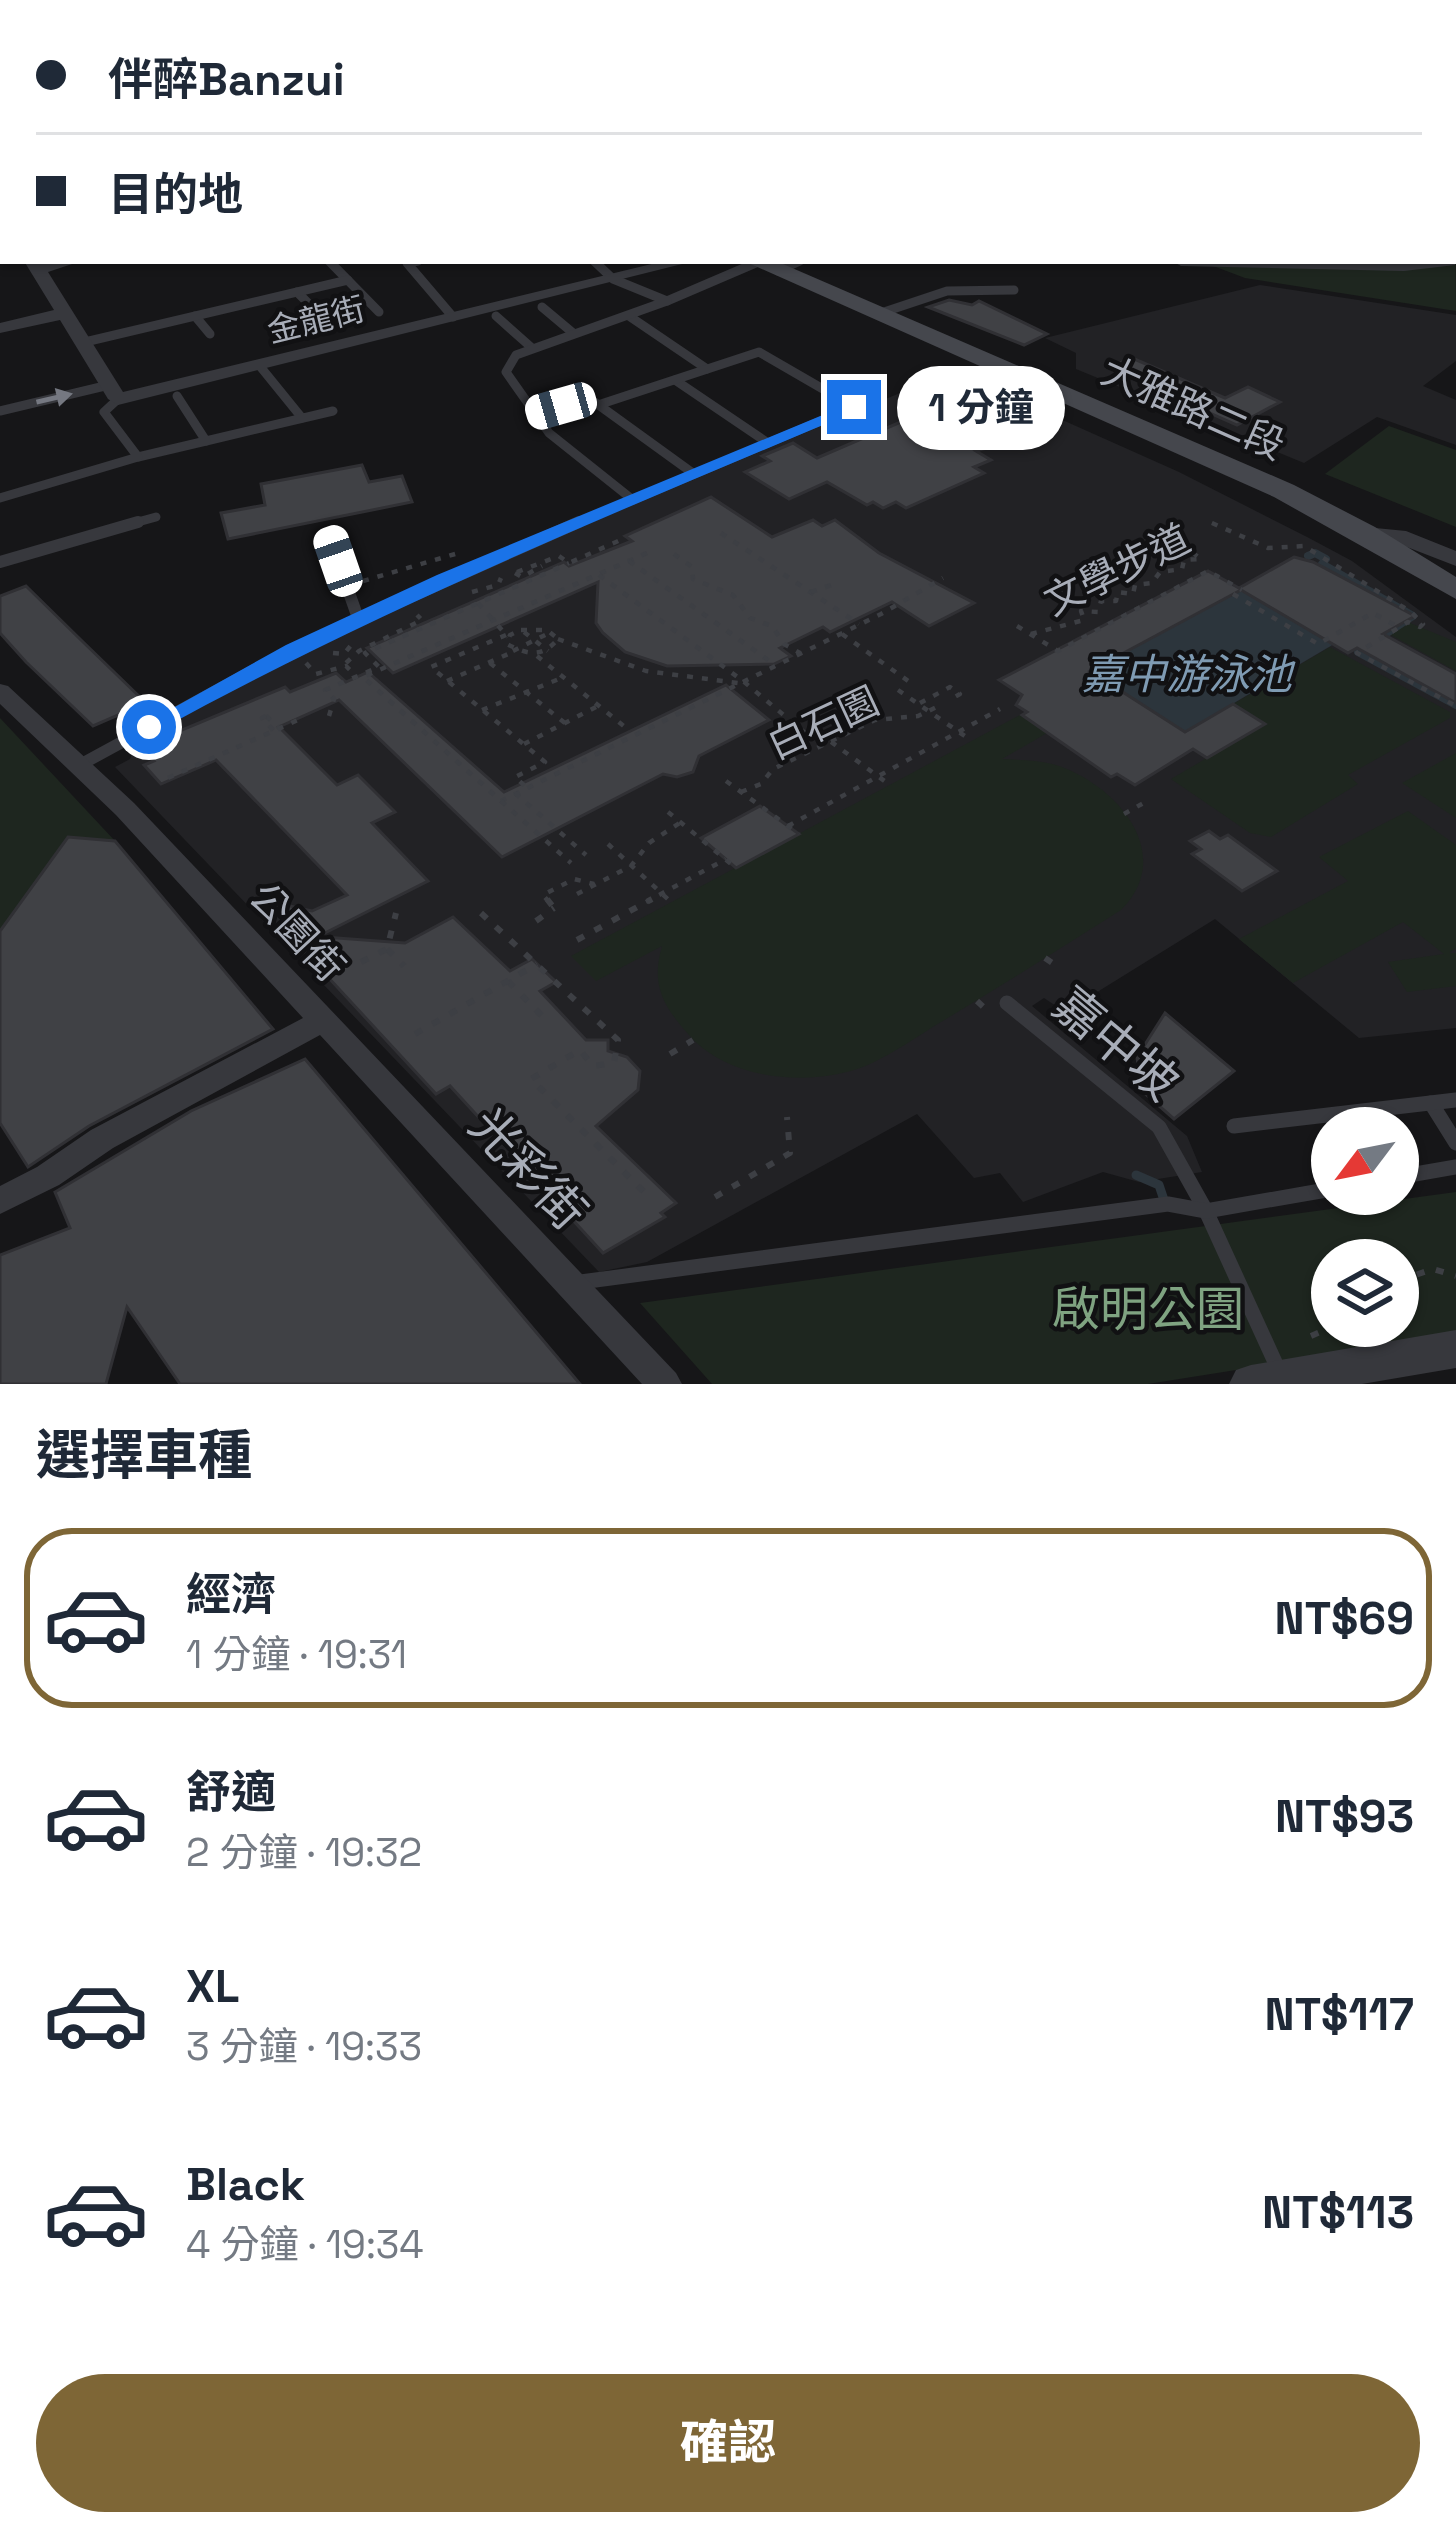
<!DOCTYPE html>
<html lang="zh-TW">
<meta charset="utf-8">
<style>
:root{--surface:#fff;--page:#f2f2f3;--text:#1f2937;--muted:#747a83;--line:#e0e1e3;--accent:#7e6636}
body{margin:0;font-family:"Space Grotesk","Noto Sans TC",sans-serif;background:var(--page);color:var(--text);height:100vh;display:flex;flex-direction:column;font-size:45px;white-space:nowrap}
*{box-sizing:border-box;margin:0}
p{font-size:39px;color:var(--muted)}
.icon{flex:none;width:66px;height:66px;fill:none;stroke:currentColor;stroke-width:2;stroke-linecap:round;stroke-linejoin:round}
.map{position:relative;height:1384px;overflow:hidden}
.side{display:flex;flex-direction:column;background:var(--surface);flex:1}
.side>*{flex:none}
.banner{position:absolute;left:0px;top:0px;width:1458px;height:264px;box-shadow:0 3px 9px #0004;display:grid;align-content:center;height:264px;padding:0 36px;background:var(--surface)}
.needle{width:78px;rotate:238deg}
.buttons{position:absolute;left:1311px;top:1107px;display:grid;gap:24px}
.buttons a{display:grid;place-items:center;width:108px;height:108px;border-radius:50%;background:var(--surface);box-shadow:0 3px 9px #0004;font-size:60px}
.end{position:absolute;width:54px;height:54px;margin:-27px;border:15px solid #1a73e8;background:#fff;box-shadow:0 0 0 6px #fff}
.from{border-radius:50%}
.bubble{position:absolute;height:84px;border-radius:42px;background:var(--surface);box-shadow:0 3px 9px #0004;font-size:39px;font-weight:700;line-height:84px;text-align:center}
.car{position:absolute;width:36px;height:72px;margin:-36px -18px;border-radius:15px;box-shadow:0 0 9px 3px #0007;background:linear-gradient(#fff 24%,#345 0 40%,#fff 0 76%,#345 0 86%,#fff 0)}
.banner b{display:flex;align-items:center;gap:42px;height:114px;font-size:45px}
.banner b+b{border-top:3px solid var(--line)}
.banner i{width:30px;height:30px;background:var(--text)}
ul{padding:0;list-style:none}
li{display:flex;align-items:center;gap:36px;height:180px;margin:0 24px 18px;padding:0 12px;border:6px solid transparent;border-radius:48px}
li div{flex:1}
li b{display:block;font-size:45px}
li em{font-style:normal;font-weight:700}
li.on{border-color:var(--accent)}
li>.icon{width:108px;height:108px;stroke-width:1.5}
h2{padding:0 36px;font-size:54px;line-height:144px}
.button{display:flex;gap:24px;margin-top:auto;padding:24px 36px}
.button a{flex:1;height:138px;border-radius:72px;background:var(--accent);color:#fff;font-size:48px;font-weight:700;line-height:138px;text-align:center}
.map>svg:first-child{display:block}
.built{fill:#222225}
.green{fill:#1e261f;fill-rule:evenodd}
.water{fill:#2c353c}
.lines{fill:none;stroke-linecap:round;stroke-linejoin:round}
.stream-far1{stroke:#2c353c;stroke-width:8}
.stream{stroke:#2c353c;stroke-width:9}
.building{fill:#404145;stroke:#303034;stroke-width:3}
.path-far2{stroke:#3d3f44;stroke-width:3;stroke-dasharray:3 6;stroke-linecap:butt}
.path-far1{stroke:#3d3f44;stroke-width:4.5;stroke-dasharray:6 9;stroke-linecap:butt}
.path{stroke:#3d3f44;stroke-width:6;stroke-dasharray:8 12;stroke-linecap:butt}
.service-far3{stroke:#37383d;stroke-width:8}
.service-far2{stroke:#37383d;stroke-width:9}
.service-far1{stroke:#37383d;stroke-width:12}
.service{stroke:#37383d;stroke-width:15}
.minor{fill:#37383d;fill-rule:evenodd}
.tertiary{fill:#37383d;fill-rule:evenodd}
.secondary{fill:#45474d;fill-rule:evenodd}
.oneway{fill:#757881}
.route{fill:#1a73e8}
.labels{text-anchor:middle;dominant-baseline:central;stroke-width:9;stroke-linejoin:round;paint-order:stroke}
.far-street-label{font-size:33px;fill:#a8adb8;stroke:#111113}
.street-label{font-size:39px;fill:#a8adb8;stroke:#111113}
.water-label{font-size:42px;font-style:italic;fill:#7f9bb3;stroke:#111113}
.near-street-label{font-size:48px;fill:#a8adb8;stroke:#111113}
.near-park-label{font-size:48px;fill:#7fa381;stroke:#111113}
</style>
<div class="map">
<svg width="1456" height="1384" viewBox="0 0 1456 1384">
<rect width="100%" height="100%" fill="#161618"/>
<g class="built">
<polygon points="1260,285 1456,315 1456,361 1423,386 1456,400 1456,445 1377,417 1304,463 1076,369 1076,353 1045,338"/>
<polygon points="995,390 1179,472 1309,538 1352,561 1456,637 1456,1028 1359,1038 1215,919 1065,1012 1044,998 1032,1006 1187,1136 1202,1172 1139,1182 1103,1172 1023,1202 1000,1173 974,1178 917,1114 647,1262 599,1272 115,767 130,759 137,739 296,654 449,582 900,393 923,407 962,393 978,399"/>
</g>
<g class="green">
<polygon points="1455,115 1456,311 1245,278 1200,261 1455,261"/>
<polygon points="1389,426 1456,450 1456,527 1325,474"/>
<polygon points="1408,622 1456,642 1456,671 1389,634"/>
<polygon points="1330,647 1450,712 1450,718 1348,775 1358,784 1271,837 1250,833 1171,779 1265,724 1233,704"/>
<path d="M1020,715L1047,733L1002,759C1021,760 1042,760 1059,766C1119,787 1176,855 1121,910C1061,948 1002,986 941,1022C918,1036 894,1053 870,1064C816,1088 730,1082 689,1035C662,1005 651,984 662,946L596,981L571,956Z"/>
<polygon points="0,718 115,841 68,837 0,931"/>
<polygon points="1456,753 1456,818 1402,783"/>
<polygon points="1408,811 1456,845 1456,948 1449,953 1456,953 1456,986 1407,992 1388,962 1444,954 1403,922 1293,983 1239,939 1348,881 1319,857"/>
<path d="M1456,1192V1335L1148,1384H712L640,1303ZM1332,1260H1398V1326H1332Z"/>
</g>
<polygon class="water" points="1242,590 1334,644 1185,732 1090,671"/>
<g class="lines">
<polyline class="stream-far1" points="1308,556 1315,553 1326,559 1322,564 1413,616 1358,652 1456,705"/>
<polyline class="stream" points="1136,1175 1159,1185 1165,1203"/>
</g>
<g class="building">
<polygon points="949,300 972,305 979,301 1047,334 1024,345 928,307"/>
<polygon points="1132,358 1225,398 1248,387 1280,402 1237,425 1108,368"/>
<polygon points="910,418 919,423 928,420 983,449 976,451 991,460 974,467 984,473 906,508 896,502 883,508 873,502 867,505 827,482 789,499 745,472 770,461 762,456 793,443 817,458"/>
<polygon points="362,465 369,482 402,476 412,502 228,539 221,513 265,505 261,484"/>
<polygon points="711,497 772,537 813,520 822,526 835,520 879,553 974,603 929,626 892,602 830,632 823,627 780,648 791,656 774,664 667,666 625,652 603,633 596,623 598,582 393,673 367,648 564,562 569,566 632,541 625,536"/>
<polygon points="1294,557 1313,562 1415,616 1383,634 1456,674 1456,703 1357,648 1348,653 1241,590 1090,671 1185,732 1233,704 1265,724 1207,758 1193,749 1135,785 1117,774 1111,777 1022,715 1027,712 1016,705 1022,695 999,680 1208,571 1239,588"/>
<polygon points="26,586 81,640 146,703 93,726 26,662 0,633 0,596"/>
<polygon points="368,672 504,792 726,685 769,720 699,756 693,772 677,777 663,774 502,857 339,700 279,727 337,785 358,775 395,812 372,823 428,881 313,939 281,904 312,911 347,895 216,760 161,784 144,765 154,761 141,747 285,687 290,692 336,673 346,682"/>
<polygon points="760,806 799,834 736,868 701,838"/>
<polygon points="1209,831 1220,839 1228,835 1277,871 1242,891 1192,854 1201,849 1190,841"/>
<polygon points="68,837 115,841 273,1029 89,1126 28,1167 0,1123 0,931"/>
<polygon points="453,917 510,971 532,959 556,982 540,991 586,1040 608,1040 608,1051 627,1057 640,1071 638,1090 596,1126 676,1203 661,1213 665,1217 603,1253 450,1086 436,1094 302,949 324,937 405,943"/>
<polygon points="1165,1013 1234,1071 1174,1119 1141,1090 1137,1057"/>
<polygon points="305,1059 580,1384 180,1384 127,1307 106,1384 0,1384 0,1255 70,1228 55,1192 191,1111"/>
</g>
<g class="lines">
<polyline class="path-far2" points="1212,523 1217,525"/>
<g class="path-far1">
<polyline points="1212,523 1268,548 1304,546 1411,612 1423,624 1420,627 1408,622 1357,653 1456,706"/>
<polyline points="721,533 859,624"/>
<polyline points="647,553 363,677 501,801 881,614 943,578"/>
<polyline points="674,554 692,567 693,579 733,595 750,618 772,626 784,644 800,653"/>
<polyline points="629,561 775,665"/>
<polyline points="517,572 559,556 569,563 625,538"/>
<polyline points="515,573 522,577 542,566"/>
<polyline points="599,575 743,681 810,737"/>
<polyline points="363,581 462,552"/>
<polyline points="472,592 498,585 501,578"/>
<polyline points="811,592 831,585"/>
<polyline points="1233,594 1318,644 1373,613 1400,628"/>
<polyline points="478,603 508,637"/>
<polyline points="1017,626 1058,651 1208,571 1242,590"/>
<path d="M521,630H547L558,639C542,658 528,655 507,644L510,635Z"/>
<polyline points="524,632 548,651"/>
<polyline points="842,634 911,683"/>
<polyline points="1031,634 1084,620 1081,611 1098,612 1101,601 1116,601 1118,592 1133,594 1135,585 1152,583 1160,572 1182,569 1184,560 1201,559 1178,542"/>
<polyline points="506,635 431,667 545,762 515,777 525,786"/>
<polyline points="558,639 646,671 738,683"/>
<polyline points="513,651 551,632"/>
<polyline points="333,653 344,654 352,644"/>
<polyline points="537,656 630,731"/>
<polyline points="306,663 316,674 346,666 356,676"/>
<polyline points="346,663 359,651 422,620 417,615"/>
<polyline points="490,663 566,724"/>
<polyline points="447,681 515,651"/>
<polyline points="898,690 972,741"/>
<polyline points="920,703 950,687 960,694 953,698"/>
<polyline points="482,710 564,677"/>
<polyline points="266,716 287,735"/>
<polyline points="266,716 262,718 274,731"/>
<polyline points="329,716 334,699 325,690 379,667 365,653 569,563"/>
<polyline points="819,733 890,785"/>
<polyline points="524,744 596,707"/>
<polyline points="168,778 298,720"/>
<polyline points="726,781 799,834"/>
<polyline points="741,792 761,784 773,769 875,720 918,716 941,705"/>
<polyline points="515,793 586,855"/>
<polyline points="501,801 571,863"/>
<polyline points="668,812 736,868"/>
<polyline points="1124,814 1147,801"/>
<polyline points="788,826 1000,709"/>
<polyline points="608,844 671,902"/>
<polyline points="577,894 631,866 649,843 681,822"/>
<polyline points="549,902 543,895 574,879 594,884"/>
<polyline points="646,902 726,859"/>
</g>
<g class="path">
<polyline points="547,899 554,908 560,904"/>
<polyline points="481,913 618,1040 614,1063 593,1066 580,1050 531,1079 651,1199"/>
<polyline points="536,921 554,908"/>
<polyline points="577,940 652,899"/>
<polyline points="387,949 404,966"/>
<polyline points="1045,958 1060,968"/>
<polyline points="361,962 387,949 396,913"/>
<polyline points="508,981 542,1016"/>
<polyline points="977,1001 990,1013"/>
<polyline points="415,1034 537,964"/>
<polyline points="670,1054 693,1040"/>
<polyline points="715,1197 790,1153 787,1117"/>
<polyline points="1398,1281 1433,1269 1456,1276"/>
<polyline points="1311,1336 1325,1330 1332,1315"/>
</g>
<g class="service-far3">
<polyline points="476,0 489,3"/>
<polyline points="1136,0 1141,3"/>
<polyline points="1214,3 1222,0"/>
</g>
<g class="service-far2">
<polyline points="329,261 379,312"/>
<polyline points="418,261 407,263 453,317"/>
<polyline points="778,271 800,261"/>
<polyline points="297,292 314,309"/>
<polyline points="667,301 758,262"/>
<polyline points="542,307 573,333"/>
<polyline points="878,314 947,291 1014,290"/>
<polyline points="195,316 210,334"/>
<polyline points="496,316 532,348"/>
<polyline points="629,316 707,369"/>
<polyline points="85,342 348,280"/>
<polyline points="259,365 302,418"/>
<polyline points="675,380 768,443"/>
<polyline points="598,405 759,352 854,407"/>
<polyline points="0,411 109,385"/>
<polyline points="533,414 589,398 694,474"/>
<polyline points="206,441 333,411"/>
<polyline points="138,457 206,441 177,396"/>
<polyline points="0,498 138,457 104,412 118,399"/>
<polyline points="633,500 854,407"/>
<polyline points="127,525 156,517"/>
<polyline points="572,525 633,500 549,433 506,372 516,355 667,301 613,279 594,261"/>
</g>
<g class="service-far1">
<polyline points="329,536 358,618"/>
<polyline points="0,562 138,522"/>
<polyline points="78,766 293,649 579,522"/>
</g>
<g class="service">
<polyline points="1007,1003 1159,1127 1206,1211 1280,1373"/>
<polyline points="1431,1103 1456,1143"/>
<polyline points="1234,1126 1456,1100"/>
<polyline points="1398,1177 1456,1167"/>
<polyline points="573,1283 1168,1204 1206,1211 1332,1189"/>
</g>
<g class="minor">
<polygon points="572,0 584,0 586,3 572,3"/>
<polygon points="1456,41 1456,51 1455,51 1455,41"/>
<rect x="1455" y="74" width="1" height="12"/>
<polygon points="0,200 3,201 3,217 0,216"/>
<polygon points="1455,257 1455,265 1404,271 1181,266 1172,261 1455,261"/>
<polygon points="24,261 81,261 48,272 123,392 664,261 694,261 118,405 108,399 60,320 0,333 0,323 54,310"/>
<polygon points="1365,527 1406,531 1456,551 1456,566 1394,542 1357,538 1354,533"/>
<polygon points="0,684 8,686 134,803 676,1373 682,1384 642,1384 320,1035 113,1148 59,1185 0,1214 0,1186 37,1167 91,1130 303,1018 116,815 0,704"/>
</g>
<polygon class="tertiary" points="1456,1330 1456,1368 1362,1384 1229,1384 1236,1370 1251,1365"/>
<g class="secondary">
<polygon points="231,0 249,0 251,3 233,3"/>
<polygon points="744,261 776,261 1294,485 1375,527 1456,577 1456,599 1274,497"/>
</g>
</g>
<defs><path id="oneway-solid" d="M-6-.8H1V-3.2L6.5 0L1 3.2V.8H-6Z" transform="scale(3)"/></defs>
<use class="oneway" href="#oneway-solid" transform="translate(54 398) rotate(-13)"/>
<path class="route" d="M854,402L862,407L859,410C621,510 383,607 156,732L139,727L286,645L437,575Z"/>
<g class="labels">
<g class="far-street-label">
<text transform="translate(316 320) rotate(-14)">金龍街</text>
</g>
<g class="street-label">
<text transform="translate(1193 408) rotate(24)">大雅路二段</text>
<text transform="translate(1117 570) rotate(-26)">文學步道</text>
<text transform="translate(823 723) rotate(-25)">白石園</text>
<text transform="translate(297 932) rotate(47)">公園街</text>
</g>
<g class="water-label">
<text x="1187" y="674">嘉中游泳池</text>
</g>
<g class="near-street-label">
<text transform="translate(1116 1044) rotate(40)">嘉中坡</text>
<text transform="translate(528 1169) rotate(47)">光彩街</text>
</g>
<g class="near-park-label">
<text x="1148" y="1309">啟明公園</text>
</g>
</g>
</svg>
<div class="buttons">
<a><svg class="needle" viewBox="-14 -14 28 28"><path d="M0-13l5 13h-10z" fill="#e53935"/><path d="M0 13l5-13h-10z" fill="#747a83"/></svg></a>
<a><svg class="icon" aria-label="layers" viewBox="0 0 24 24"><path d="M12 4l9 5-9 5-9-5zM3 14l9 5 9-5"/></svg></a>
</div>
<i class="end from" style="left:149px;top:727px"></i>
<i class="end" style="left:854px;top:407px"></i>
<div class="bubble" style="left:897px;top:366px;width:168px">1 分鐘</div>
<i class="car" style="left:561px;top:406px;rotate:254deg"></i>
<i class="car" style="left:338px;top:561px;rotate:341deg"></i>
<div class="banner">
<b><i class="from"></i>伴醉Banzui</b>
<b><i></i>目的地</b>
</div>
</div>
<section class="side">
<h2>選擇車種</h2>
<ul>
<li class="on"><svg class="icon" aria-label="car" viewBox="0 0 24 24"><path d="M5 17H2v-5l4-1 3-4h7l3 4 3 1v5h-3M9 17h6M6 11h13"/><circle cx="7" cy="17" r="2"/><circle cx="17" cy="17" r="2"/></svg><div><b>經濟</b><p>1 分鐘 · 19:31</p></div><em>NT$69</em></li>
<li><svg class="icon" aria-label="car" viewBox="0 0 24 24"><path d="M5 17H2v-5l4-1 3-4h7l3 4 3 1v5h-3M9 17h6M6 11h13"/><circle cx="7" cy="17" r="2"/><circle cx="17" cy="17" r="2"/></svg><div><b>舒適</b><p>2 分鐘 · 19:32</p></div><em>NT$93</em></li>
<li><svg class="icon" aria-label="car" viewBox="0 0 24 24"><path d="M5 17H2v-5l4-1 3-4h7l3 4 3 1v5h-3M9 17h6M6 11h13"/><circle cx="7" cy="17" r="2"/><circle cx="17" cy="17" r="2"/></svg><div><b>XL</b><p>3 分鐘 · 19:33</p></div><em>NT$117</em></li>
<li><svg class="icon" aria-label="car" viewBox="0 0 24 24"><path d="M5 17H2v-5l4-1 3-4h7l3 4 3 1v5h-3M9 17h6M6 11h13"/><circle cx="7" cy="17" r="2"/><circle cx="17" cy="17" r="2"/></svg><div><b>Black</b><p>4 分鐘 · 19:34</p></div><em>NT$113</em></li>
</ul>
<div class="button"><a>確認</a></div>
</section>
